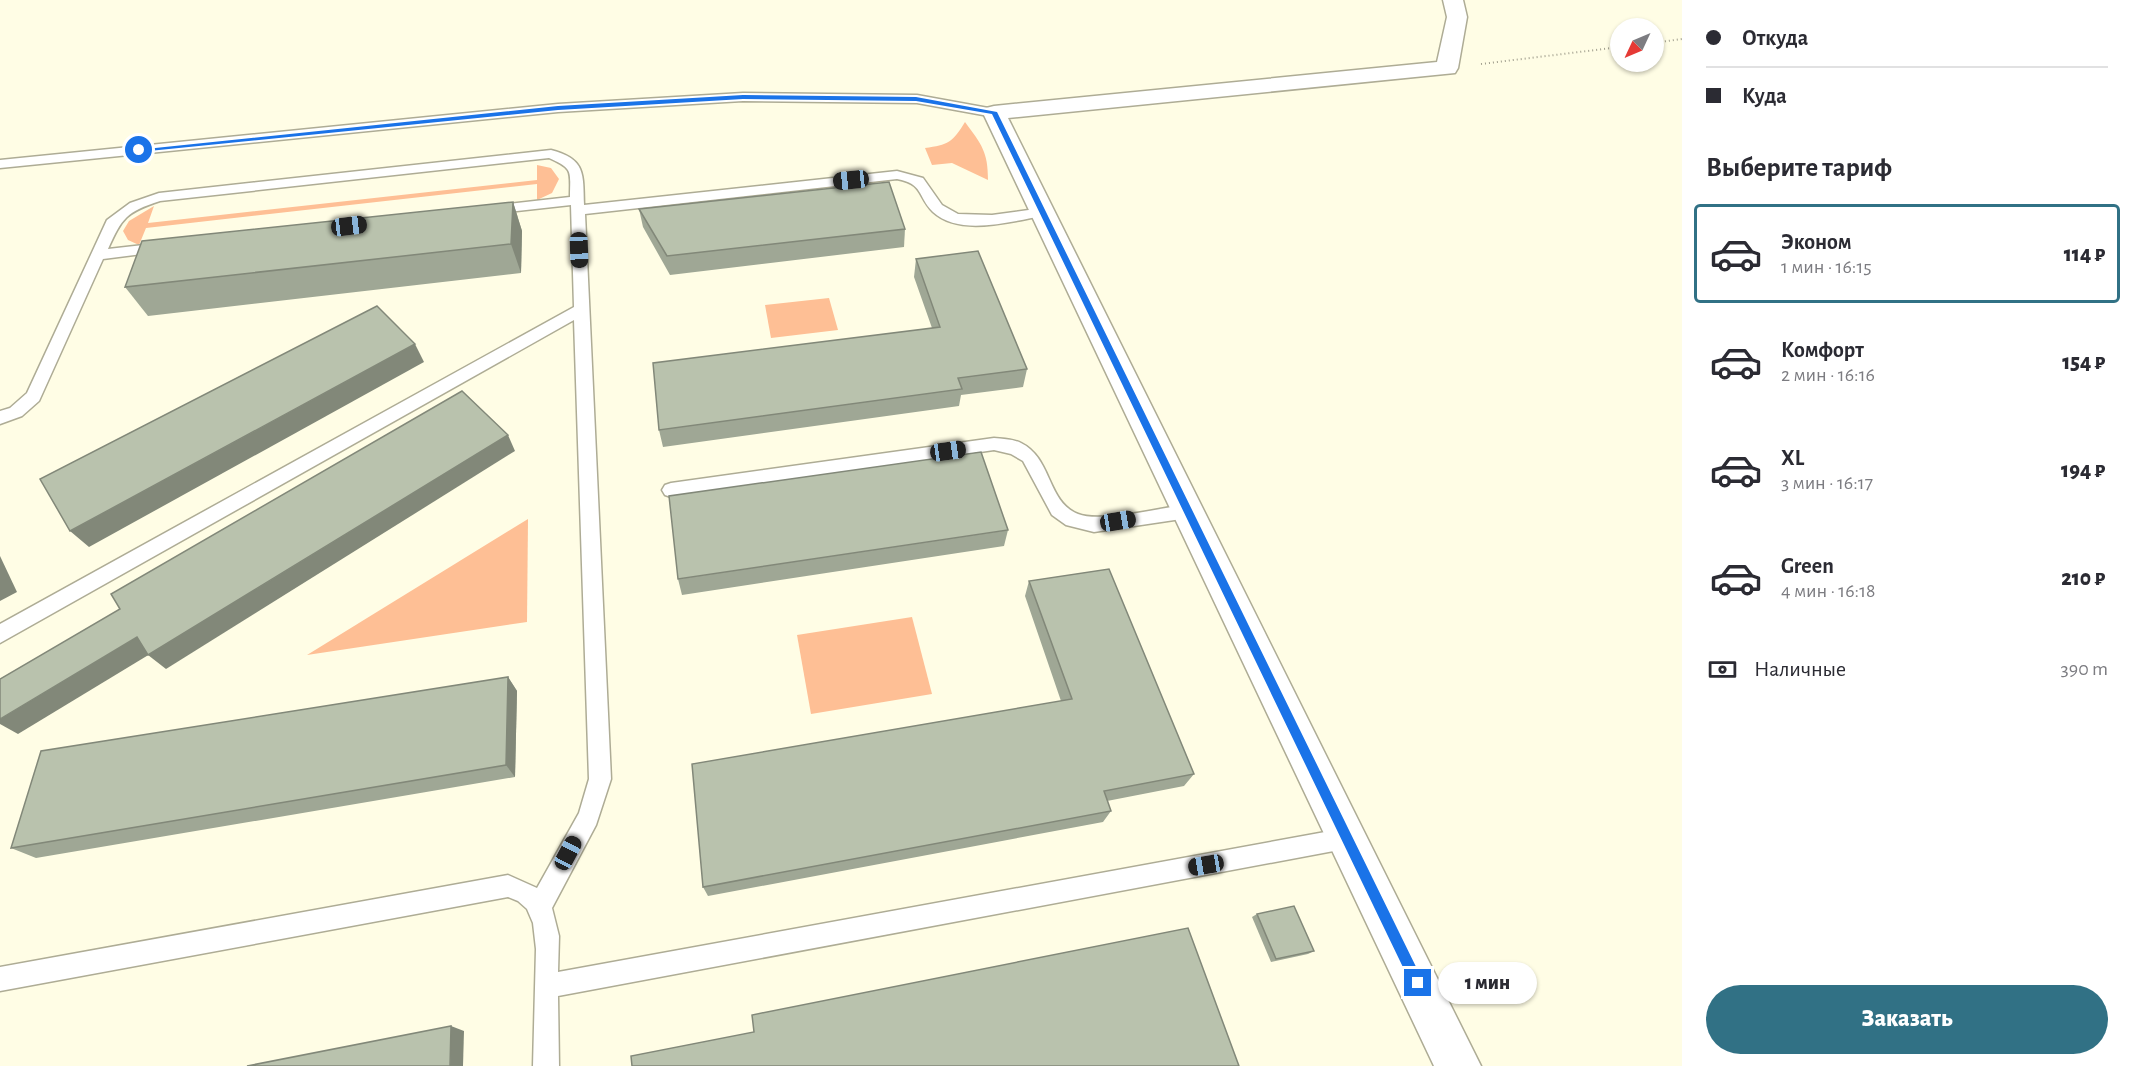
<!DOCTYPE html>
<html lang="ru">
<meta charset="utf-8">
<style>
:root{--surface:#fff;--page:#f7f7f7;--text:#2b2b33;--muted:#7c7c81;--line:#e1e1e2;--accent:#317185}
body{margin:0;font-family:"Alegreya Sans",sans-serif;background:var(--page);color:var(--text);height:100vh;display:flex;flex-direction:column;font-size:22px;white-space:nowrap}
*{box-sizing:border-box;margin:0}
p{font-size:20px;color:var(--muted)}
.icon{flex:none;width:33px;height:33px;fill:none;stroke:currentColor;stroke-width:2;stroke-linecap:round;stroke-linejoin:round}
.map{position:relative;flex:1;overflow:hidden}
.panel{display:flex;flex-direction:column;background:var(--surface);width:450px}
.panel>*{flex:none}
.hud{display:grid;align-content:center;height:132px;padding:0 24px;background:var(--surface)}
.needle{width:39px;rotate:226deg}
.tools{position:absolute;left:1610px;top:18px;display:grid;gap:12px}
.tools a{display:grid;place-items:center;width:54px;height:54px;border-radius:50%;background:var(--surface);box-shadow:0 2px 4px #0004;font-size:30px}
.end{position:absolute;width:27px;height:27px;margin:-14px;border:8px solid #1a73e8;background:#fff;box-shadow:0 0 0 3px #fff}
.from{border-radius:50%}
.bubble{position:absolute;height:42px;border-radius:21px;background:var(--surface);box-shadow:0 2px 4px #0004;font-size:20px;font-weight:800;line-height:42px;text-align:center}
.car{position:absolute;width:18px;height:36px;margin:-18px -9px;border-radius:8px;box-shadow:0 0 4px 2px #0007;background:linear-gradient(#222 24%,#8ab4d8 0 40%,#222 0 76%,#8ab4d8 0 86%,#222 0)}
.hud b{display:flex;align-items:center;gap:21px;height:57px;font-size:22px}
.hud b+b{border-top:2px solid var(--line)}
.hud i{width:15px;height:15px;background:var(--text)}
ul{padding:0;list-style:none}
li{display:flex;align-items:center;gap:18px;height:99px;margin:0 12px 9px;padding:0 12px;border:3px solid transparent;border-radius:6px}
li div{flex:1}
li b{display:block;font-size:22px}
li em{font-style:normal;font-weight:800}
li.current{border-color:var(--accent)}
li>.icon{width:54px;height:54px;stroke-width:1.5}
h2{padding:0 24px;font-size:27px;line-height:72px}
.pay{display:flex;align-items:center;gap:15px;height:66px;padding:0 24px;font-size:22px}
.pay p{margin-inline-start:auto}
.cta{display:flex;gap:12px;margin-top:auto;padding:12px 24px}
.cta a{flex:1;height:69px;border-radius:36px;background:var(--accent);color:#fff;font-size:24px;font-weight:800;line-height:69px;text-align:center}
main{display:flex;flex:1;min-height:0}
.map>svg:first-child{display:block}
.green{fill:#febf95}
.lines{fill:none;stroke-linecap:round;stroke-linejoin:round}
.lane-casing{stroke:#aeac95;stroke-width:3}
.street-casing{stroke:#aeac95;stroke-width:3}
.path{stroke:#a19f8e;stroke-width:2;stroke-dasharray:1 3;stroke-linecap:butt}
.lane{fill:#fff;fill-rule:evenodd}
.street{fill:#fff;fill-rule:evenodd}
.wall{fill:#9fa795}
.shaded-wall{fill:#828879}
.building{fill:#b9c2ad;stroke:#828879;stroke-width:1.5}
.route{fill:#1a73e8}
</style>
<main>
<div class="map">
<svg width="1682" height="1066" viewBox="0 0 1682 1066">
<rect width="100%" height="100%" fill="#fffde5"/>
<g class="green">
<path d="M965,122C982,145 988,152 988,180L952,163L932,165L925,148C948,145 953,142 965,122Z"/>
<polygon points="537,165 551,168 559,179 552,193 537,200 537,184 146,228 139,245 128,240 123,231 129,221 154,206 148,223 537,180"/>
<polygon points="829,298 838,330 771,338 765,305"/>
<polygon points="528,519 527,622 307,655"/>
<polygon points="912,617 932,694 811,714 797,635"/>
</g>
<g class="lines">
<defs>
<g id="lane">
<polygon points="743,93 917,95 994,109 1000,113 994,117 917,103 743,101 558,112 0,168 0,160 558,104"/>
<path d="M551,150C586,159 583,174 584,205L897,171L923,178L942,205L958,214L992,215L1043,208L1050,212L1043,216C1011,221 960,237 933,212C917,196 924,184 897,179L585,214L611,779L596,825L552,908L559,936L558,972L1347,828L1355,831L1358,839L1355,847L558,996L559,1066H533L536,949L533,923L527,909L518,901L508,897L0,991V967L508,875L537,888L579,813L589,779L574,320L0,643V624L574,307L571,205L490,214L483,210L490,206L570,197C570,171 574,169 549,158L160,201C126,212 122,218 108,249L161,243L166,245L168,248L166,251L103,259L39,401L22,416L0,424V411L10,408L27,393L107,220L130,203L159,193Z"/>
<path d="M994,438C1003,439 1013,439 1021,443C1052,458 1047,502 1078,514C1100,523 1162,508 1188,504L1194,506L1197,511L1194,516L1188,518L1094,532L1066,525L1052,515L1023,461L1011,454L994,450L671,497L665,495L662,490L665,485L671,483Z"/>
</g>
<polygon id="street" points="1443,0 1463,0 1467,17 1458,68 1455,73 1008,118 1481,1066 1434,1066 983,113 986,108 994,106 1437,62 1447,17"/>
</defs>
<use href="#lane" class="lane-casing"/>
<use href="#street" class="street-casing"/>
<g class="path">
<polyline points="1653,43 1682,39"/>
<polyline points="1481,64 1620,47"/>
</g>
<use href="#lane" class="lane"/>
<use href="#street" class="street"/>
</g>
<g class="wall">
<polygon points="513,202 522,231 521,273 148,316 125,287"/>
<polygon points="639,209 905,229 904,247 670,275 643,227"/>
<polygon points="916,259 1027,369 1023,387 961,395 959,406 663,447 659,430 932,328 914,277"/>
<polygon points="1008,530 1004,546 682,595 678,579"/>
<polygon points="1029,581 1194,774 1184,786 1107,801 1111,811 1103,822 708,896 703,887 1061,701 1025,596"/>
<polygon points="508,677 517,691 515,777 36,858 11,848"/>
<polygon points="1257,914 1314,951 1308,954 1271,962 1252,917"/>
</g>
<g class="shaded-wall">
<polygon points="513,202 522,231 521,273 511,244"/>
<polygon points="415,344 424,362 89,547 70,531"/>
<polygon points="508,435 515,451 166,669 148,655"/>
<polygon points="0,556 17,592 0,601"/>
<polygon points="137,637 155,651 18,734 0,724 0,719"/>
<polygon points="508,677 517,691 515,777 506,765"/>
<polygon points="451,1026 464,1031 463,1066 450,1066"/>
</g>
<g class="building">
<polygon points="889,182 905,229 667,256 639,209"/>
<polygon points="513,202 511,244 125,287 142,241"/>
<polygon points="978,251 1027,369 958,378 962,389 659,430 653,363 940,327 916,259"/>
<polygon points="377,306 415,344 70,531 40,479"/>
<polygon points="462,391 508,435 148,655 137,637 0,719 0,679 120,609 111,594"/>
<polygon points="981,452 1008,530 678,579 669,496"/>
<polygon points="1109,569 1194,774 1104,791 1111,811 703,887 692,764 1072,699 1029,581"/>
<polygon points="508,677 506,765 11,848 41,751"/>
<polygon points="1294,906 1314,951 1276,959 1257,914"/>
<polygon points="1188,928 1239,1066 632,1066 631,1056 754,1032 752,1015"/>
<polygon points="451,1026 450,1066 247,1066"/>
</g>
<polygon class="route" points="743,95 916,97 997,112 1422,979 1424,983 1422,988 1418,990 1413,988 992,114 916,101 743,99 558,110 139,152 136,150 558,106"/>
</svg>
<div class="tools">
<a><svg class="needle" viewBox="-14 -14 28 28"><path d="M0-13l5 13h-10z" fill="#e53935"/><path d="M0 13l5-13h-10z" fill="#7c7c81"/></svg></a>
</div>
<i class="end from" style="left:139px;top:150px"></i>
<i class="end" style="left:1418px;top:983px"></i>
<div class="bubble" style="left:1438px;top:962px;width:99px">1 мин</div>
<i class="car" style="left:851px;top:180px;rotate:264deg"></i>
<i class="car" style="left:349px;top:226px;rotate:83deg"></i>
<i class="car" style="left:579px;top:250px;rotate:178deg"></i>
<i class="car" style="left:948px;top:451px;rotate:82deg"></i>
<i class="car" style="left:1118px;top:521px;rotate:81deg"></i>
<i class="car" style="left:568px;top:853px;rotate:28deg"></i>
<i class="car" style="left:1206px;top:865px;rotate:260deg"></i>
</div>
<section class="panel">
<div class="hud">
<b><i class="from"></i>Откуда</b>
<b><i></i>Куда</b>
</div>
<h2>Выберите тариф</h2>
<ul>
<li class="current"><svg class="icon" aria-label="car" viewBox="0 0 24 24"><path d="M5 17H2v-5l4-1 3-4h7l3 4 3 1v5h-3M9 17h6M6 11h13"/><circle cx="7" cy="17" r="2"/><circle cx="17" cy="17" r="2"/></svg><div><b>Эконом</b><p>1 мин · 16:15</p></div><em>114 ₽</em></li>
<li><svg class="icon" aria-label="car" viewBox="0 0 24 24"><path d="M5 17H2v-5l4-1 3-4h7l3 4 3 1v5h-3M9 17h6M6 11h13"/><circle cx="7" cy="17" r="2"/><circle cx="17" cy="17" r="2"/></svg><div><b>Комфорт</b><p>2 мин · 16:16</p></div><em>154 ₽</em></li>
<li><svg class="icon" aria-label="car" viewBox="0 0 24 24"><path d="M5 17H2v-5l4-1 3-4h7l3 4 3 1v5h-3M9 17h6M6 11h13"/><circle cx="7" cy="17" r="2"/><circle cx="17" cy="17" r="2"/></svg><div><b>XL</b><p>3 мин · 16:17</p></div><em>194 ₽</em></li>
<li><svg class="icon" aria-label="car" viewBox="0 0 24 24"><path d="M5 17H2v-5l4-1 3-4h7l3 4 3 1v5h-3M9 17h6M6 11h13"/><circle cx="7" cy="17" r="2"/><circle cx="17" cy="17" r="2"/></svg><div><b>Green</b><p>4 мин · 16:18</p></div><em>210 ₽</em></li>
</ul>
<div class="pay"><svg class="icon" aria-label="cash" viewBox="0 0 24 24"><path d="M3 7h18v10H3z"/><circle cx="12" cy="12" r="2"/></svg>Наличные<p>390 m</p></div>
<div class="cta"><a>Заказать</a></div>
</section>
</main>
